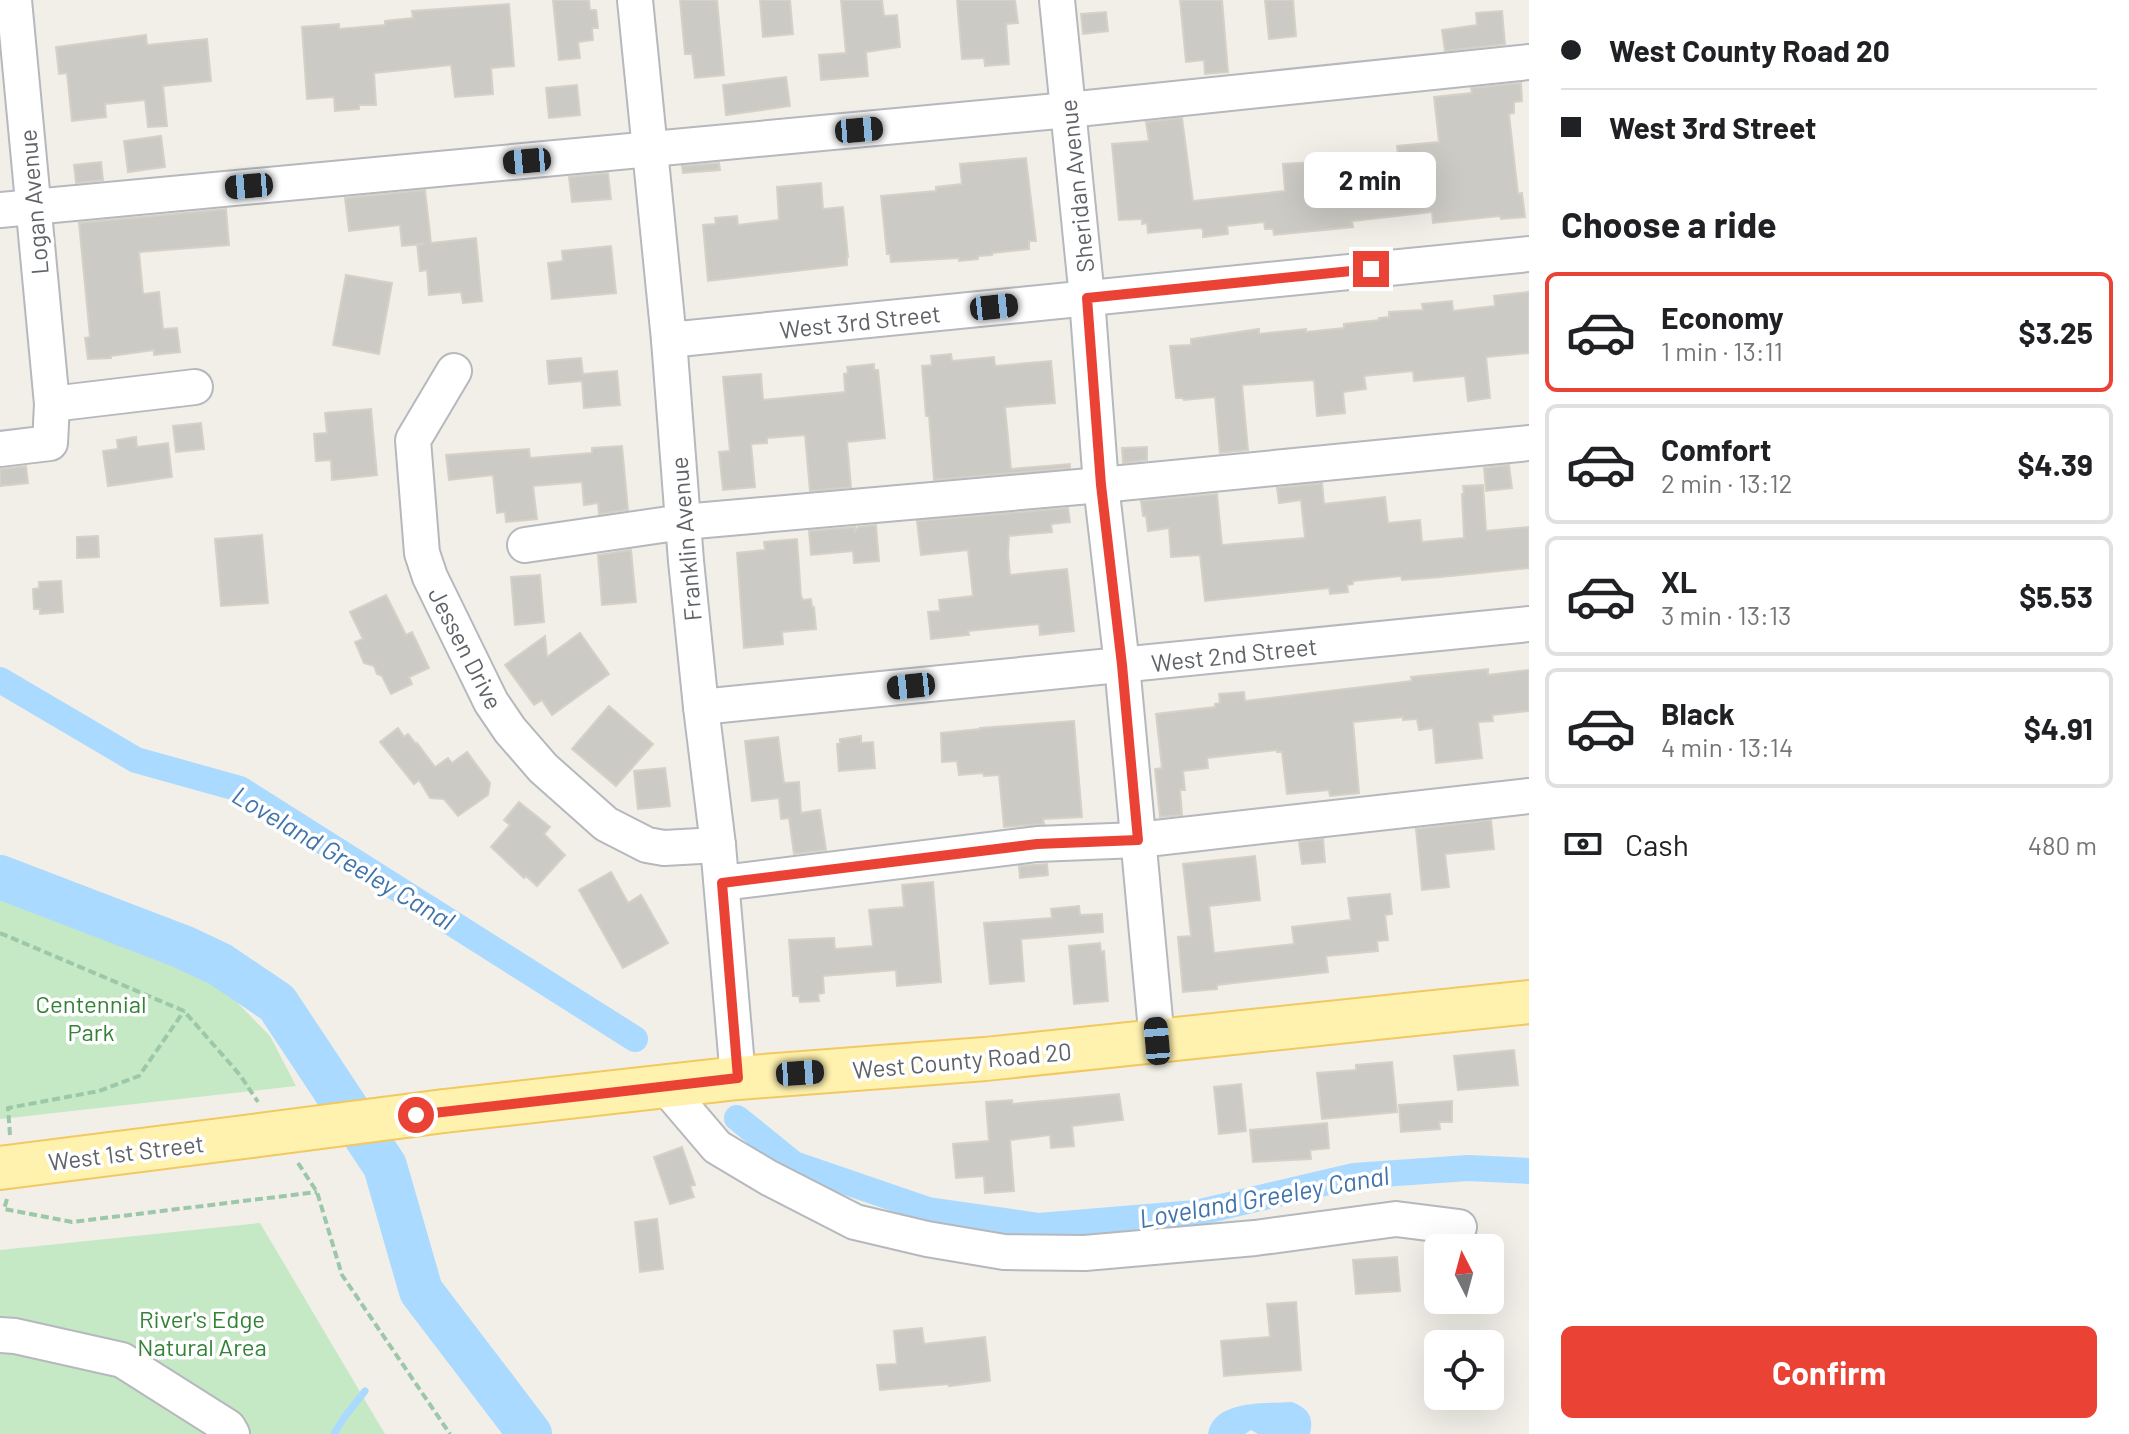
<!DOCTYPE html>
<meta charset="utf-8">
<style>
:root{--surface:#fff;--page:#f2f2f2;--text:#202124;--muted:#757577;--line:#e0e0e0;--accent:#ea4335}
body{margin:0;font-family:Barlow,sans-serif;background:var(--page);color:var(--text);height:100vh;display:flex;flex-direction:column;font-size:30px;white-space:nowrap}
*{box-sizing:border-box;margin:0}
p{font-size:26px;color:var(--muted)}
.icon{flex:none;width:44px;height:44px;fill:none;stroke:currentColor;stroke-width:2;stroke-linecap:round;stroke-linejoin:round}
.map{position:relative;flex:1;overflow:hidden}
.drawer{display:flex;flex-direction:column;background:var(--surface);width:600px}
.drawer>*{flex:none}
.top-card{display:grid;align-content:center;height:176px;padding:0 32px;background:var(--surface)}
.needle{width:52px;rotate:354deg}
.buttons{position:absolute;left:1424px;top:1234px;display:grid;gap:16px}
.buttons a{display:grid;place-items:center;width:80px;height:80px;border-radius:12px;background:var(--surface);box-shadow:0 8px 32px #0002;font-size:40px}
.end{position:absolute;width:36px;height:36px;margin:-18px;border:10px solid #ea4335;background:#fff;box-shadow:0 0 0 4px #fff}
.from{border-radius:50%}
.bubble{position:absolute;height:56px;border-radius:12px;background:var(--surface);box-shadow:0 8px 32px #0002;font-size:26px;font-weight:700;line-height:56px;text-align:center}
.car{position:absolute;width:24px;height:48px;margin:-24px -12px;border-radius:10px;box-shadow:0 0 6px 2px #0007;background:linear-gradient(#222 24%,#8ab4d8 0 40%,#222 0 76%,#8ab4d8 0 86%,#222 0)}
.top-card b{display:flex;align-items:center;gap:28px;height:76px;font-size:30px}
.top-card b+b{border-top:2px solid var(--line)}
.top-card i{width:20px;height:20px;background:var(--text)}
ul{padding:0;list-style:none}
li{display:flex;align-items:center;gap:24px;height:120px;margin:0 16px 12px;padding:0 16px;border:4px solid var(--line);border-radius:12px}
li div{flex:1}
li b{display:block;font-size:30px}
li em{font-style:normal;font-weight:700}
li.current{border-color:var(--accent)}
li>.icon{width:72px;height:72px;stroke-width:1.5}
h2{padding:0 32px;font-size:36px;line-height:96px}
.pay{display:flex;align-items:center;gap:20px;height:88px;padding:0 32px;font-size:30px}
.pay p{margin-inline-start:auto}
.button{display:flex;gap:16px;margin-top:auto;padding:16px 32px}
.button a{flex:1;height:92px;border-radius:12px;background:var(--accent);color:#fff;font-size:32px;font-weight:700;line-height:92px;text-align:center}
main{display:flex;flex:1;min-height:0}
.map>svg:first-child{display:block}
.green{fill:#c5e8c5}
.water{fill:#aadaff}
.lines{fill:none;stroke-linecap:round;stroke-linejoin:round}
.stream{stroke:#aadaff;stroke-width:7}
.canal{stroke:#aadaff;stroke-width:26}
.river{stroke:#aadaff;stroke-width:44}
.building{fill:#cccac5;stroke:#d6d1c6;stroke-width:2}
.minor-casing{stroke:#b5b8bc;stroke-width:38}
.major-casing{stroke:#f2c960;stroke-width:46}
.path{stroke:#9cc7a9;stroke-width:4;stroke-dasharray:8 4;stroke-linecap:butt}
.minor{stroke:#fff;stroke-width:34}
.major{stroke:#fff2af;stroke-width:42}
.major-bridge-casing{stroke:#f2c960;stroke-width:46;stroke-linecap:butt}
.major-bridge{stroke:#fff2af;stroke-width:42}
.route{stroke:#ea4335;stroke-width:10}
.labels{text-anchor:middle;dominant-baseline:central;stroke-width:7;stroke-linejoin:round;paint-order:stroke}
.street-label{font-size:24px;fill:#5f6368;stroke:#fff}
.park-label{font-size:24px;fill:#348238;stroke:#fff}
.water-label{font-size:26px;font-style:italic;fill:#4174aa;stroke:#fff}
</style>
<main>
<div class="map">
<svg width="1529" height="1434" viewBox="0 0 1529 1434">
<rect width="100%" height="100%" fill="#f1efe8"/>
<g class="green">
<polygon points="0,884 135,935 165,951 227,992 270,1036 296,1086 0,1119"/>
<polygon points="260,1223 385,1434 0,1434 0,1250"/>
</g>
<path class="water" d="M1292,1402C1309,1409 1314,1417 1310,1434H1258L1251,1430L1245,1434H1208C1214,1399 1265,1404 1292,1402Z"/>
<g class="lines">
<polyline class="stream" points="334,1434 343,1419 365,1391"/>
<g class="canal">
<polyline points="0,680 136,760 240,789 635,1039"/>
<polyline points="737,1118 794,1164 928,1210 1039,1226 1196,1213 1354,1176 1468,1168 1529,1171"/>
</g>
<polyline class="river" points="0,877 183,947 221,965 277,1003 385,1166 421,1291 530,1434"/>
</g>
<g class="building">
<polygon points="553,0 589,0 590,10 596,10 598,28 592,28 593,40 578,42 580,58 559,60"/>
<polygon points="680,0 717,0 724,75 695,78 692,54 685,54"/>
<polygon points="760,0 790,0 793,34 763,37"/>
<polygon points="841,0 882,0 884,16 897,15 900,47 866,52 868,76 821,80 819,55 846,53"/>
<polygon points="957,0 1015,0 1018,23 1006,24 1009,64 985,66 984,58 962,59"/>
<polygon points="1180,0 1222,0 1228,72 1205,74 1204,60 1186,62"/>
<polygon points="1265,0 1293,0 1296,36 1269,39"/>
<polygon points="509,4 514,66 491,68 493,94 455,97 451,65 374,73 376,105 359,105 359,109 335,111 334,97 307,99 302,27 339,24 339,29 385,25 385,21 413,18 412,11"/>
<polygon points="1502,11 1505,44 1445,51 1442,30 1477,25 1476,13"/>
<polygon points="1106,12 1108,31 1083,34 1081,14"/>
<polygon points="146,35 147,45 207,39 211,81 163,86 167,126 148,127 145,100 105,104 106,117 72,121 67,73 59,74 56,47"/>
<polygon points="786,77 790,106 726,115 723,85"/>
<polygon points="1521,83 1522,101 1514,102 1514,113 1509,114 1518,194 1522,193 1525,217 1501,219 1500,216 1433,223 1432,212 1352,221 1353,227 1274,235 1273,229 1265,229 1264,222 1227,226 1228,234 1203,237 1203,229 1199,228 1148,233 1147,223 1142,224 1142,219 1119,220 1112,144 1149,141 1146,122 1182,118 1193,201 1285,191 1283,164 1361,159 1362,169 1399,165 1397,146 1439,142 1434,97 1472,93 1471,88"/>
<polygon points="577,85 580,115 549,118 546,88"/>
<polygon points="161,136 165,167 128,172 124,141"/>
<polygon points="1026,158 1036,241 1029,241 1029,249 992,253 992,255 978,256 978,259 959,261 959,258 891,262 890,254 887,254 881,196 936,191 936,187 962,184 960,164"/>
<polygon points="101,162 103,180 76,183 74,165"/>
<polygon points="719,163 720,170 683,173 682,166"/>
<polygon points="608,173 611,199 572,202 569,177"/>
<polygon points="821,183 823,209 843,207 848,257 847,257 847,265 708,281 703,225 716,224 715,218 737,216 738,225 779,220 777,187"/>
<polygon points="425,190 431,243 476,238 482,301 463,303 461,292 429,295 427,270 420,271 417,244 424,244 402,246 400,225 349,231 345,198"/>
<polygon points="226,209 229,245 139,252 143,294 159,292 163,329 177,328 180,352 154,355 154,350 111,356 111,358 88,359 85,338 90,337 79,223"/>
<polygon points="611,246 616,293 552,299 548,263 563,261 562,251"/>
<polygon points="346,275 392,283 379,354 333,345"/>
<polygon points="1529,292 1529,353 1486,357 1490,398 1468,401 1465,376 1414,381 1413,371 1364,376 1366,389 1343,392 1345,413 1317,416 1314,380 1242,385 1248,450 1220,453 1215,397 1184,400 1183,398 1176,398 1170,346 1191,345 1191,339 1259,329 1259,334 1306,329 1306,332 1344,328 1344,324 1380,320 1379,318 1389,317 1389,312 1423,310 1422,304 1452,301 1453,311 1495,306 1494,296"/>
<polygon points="951,354 952,361 994,357 995,366 1051,361 1055,403 1005,407 1011,469 1070,464 1070,468 934,480 929,416 926,416 922,366 932,365 931,356"/>
<polygon points="581,358 583,374 617,371 620,405 584,408 582,381 549,384 547,361"/>
<polygon points="874,364 874,370 878,370 885,438 847,442 851,487 810,491 805,435 767,438 767,443 751,444 755,487 723,490 719,452 730,451 723,377 761,374 763,400 845,392 844,374 848,373 847,367"/>
<polygon points="371,409 377,475 332,480 331,460 316,461 314,434 327,433 325,413"/>
<polygon points="201,423 204,449 176,452 173,426"/>
<polygon points="136,437 137,447 168,443 172,477 108,486 103,451 118,449 117,440"/>
<polygon points="622,446 628,510 599,514 598,503 584,505 582,482 533,486 537,519 506,522 505,512 497,513 493,475 449,480 446,455 529,449 530,458 592,453 592,448"/>
<polygon points="1147,447 1147,460 1123,463 1122,448"/>
<polygon points="1509,465 1512,488 1486,491 1484,468"/>
<polygon points="26,466 28,483 0,486 0,469"/>
<polygon points="1322,483 1324,504 1385,497 1388,523 1420,520 1422,542 1464,538 1462,494 1464,494 1463,486 1483,485 1486,531 1529,527 1529,568 1441,577 1402,580 1401,576 1353,581 1353,584 1347,585 1348,592 1330,594 1329,588 1205,601 1200,555 1171,557 1169,528 1148,531 1146,516 1143,516 1141,501 1217,494 1222,545 1305,538 1301,500 1279,503 1277,488"/>
<polygon points="1068,508 1070,522 1051,524 1052,532 1009,536 1008,554 1010,575 1067,569 1074,631 1040,635 1039,624 968,631 969,635 931,639 928,612 940,611 939,600 973,596 968,550 921,555 917,521"/>
<polygon points="876,525 879,561 854,563 853,551 811,555 809,531 855,527 855,531 858,527"/>
<polygon points="262,535 268,603 221,606 215,539"/>
<polygon points="98,536 99,557 77,558 77,537"/>
<polygon points="797,539 801,596 803,600 811,599 812,607 814,607 816,629 782,632 783,644 744,648 737,553 765,550 764,542"/>
<polygon points="631,550 636,602 602,605 598,555"/>
<polygon points="540,575 544,622 515,625 511,577"/>
<polygon points="61,581 63,612 40,614 40,609 34,609 33,589 39,588 39,582"/>
<polygon points="386,595 406,635 412,632 429,668 409,677 412,684 391,694 382,676 377,674 374,666 364,663 355,642 363,639 350,612"/>
<polygon points="580,633 609,674 552,715 542,700 534,705 505,665 545,636 547,657"/>
<polygon points="1488,669 1488,675 1529,670 1529,711 1492,715 1493,721 1478,722 1482,758 1436,763 1433,728 1419,730 1417,719 1403,720 1403,717 1353,722 1359,793 1330,796 1329,790 1287,794 1282,752 1277,752 1277,750 1207,758 1208,768 1183,771 1185,790 1180,790 1182,815 1160,817 1155,769 1162,768 1156,714 1215,707 1215,704 1220,703 1219,694 1244,692 1245,701 1412,681 1411,677"/>
<polygon points="609,706 653,744 616,786 572,749"/>
<polygon points="1074,721 1082,817 1043,819 1044,824 1004,827 999,775 984,776 983,773 959,775 957,761 942,762 941,733 980,729 980,728"/>
<polygon points="398,728 404,737 408,734 416,744 417,743 435,767 448,758 452,763 467,752 490,783 488,795 458,816 444,799 430,798 419,780 414,784 380,742"/>
<polygon points="861,736 861,743 873,742 875,768 839,771 837,744 840,744 840,739"/>
<polygon points="778,737 784,783 799,782 801,813 820,810 826,850 794,854 789,818 781,819 779,798 752,801 745,741"/>
<polygon points="665,768 670,806 638,809 634,771"/>
<polygon points="519,802 550,827 544,834 565,855 537,886 526,876 524,878 491,847 510,825 504,820"/>
<polygon points="1491,820 1494,849 1445,854 1449,887 1422,890 1416,829"/>
<polygon points="1323,839 1325,862 1302,864 1299,842"/>
<polygon points="1255,856 1260,900 1209,906 1214,953 1294,944 1292,927 1351,920 1348,898 1390,894 1392,914 1385,915 1388,940 1377,941 1378,951 1326,956 1328,972 1217,985 1217,989 1183,992 1178,937 1191,936 1183,864"/>
<polygon points="1047,864 1048,875 1020,878 1019,866"/>
<polygon points="611,872 628,903 641,895 668,943 623,968 579,890"/>
<polygon points="933,882 941,982 897,986 896,970 823,976 824,993 818,994 819,1001 800,1002 799,996 793,996 789,940 834,938 835,949 873,946 869,910 904,907 902,885"/>
<polygon points="1079,906 1080,915 1102,914 1103,932 1021,939 1024,981 990,984 984,923 1052,918 1051,909"/>
<polygon points="1100,943 1101,952 1104,951 1108,1001 1074,1004 1069,946"/>
<polygon points="1514,1050 1518,1085 1458,1090 1454,1056"/>
<polygon points="1392,1062 1397,1112 1322,1119 1317,1073 1356,1070 1356,1065"/>
<polygon points="1241,1084 1246,1131 1219,1134 1214,1087"/>
<polygon points="1119,1094 1123,1120 1072,1126 1074,1146 1051,1148 1050,1135 1010,1140 1014,1191 985,1193 984,1176 956,1178 953,1144 989,1141 986,1102 1012,1100 1012,1104"/>
<polygon points="1452,1101 1452,1122 1439,1122 1440,1129 1401,1132 1399,1105"/>
<polygon points="1327,1123 1329,1148 1310,1150 1311,1159 1253,1162 1250,1130"/>
<polygon points="682,1147 695,1185 690,1186 694,1197 670,1204 654,1157"/>
<polygon points="657,1219 663,1269 640,1272 635,1222"/>
<polygon points="1397,1257 1400,1291 1356,1294 1353,1260"/>
<polygon points="1296,1302 1301,1370 1224,1376 1221,1341 1270,1337 1267,1304"/>
<polygon points="922,1328 924,1344 985,1337 990,1381 949,1386 949,1384 880,1390 877,1365 897,1364 894,1331"/>
</g>
<g class="lines">
<defs>
<g id="minor">
<polyline points="635,0 669,340 686,561 701,707 718,845 738,1078"/>
<polyline points="1057,0 1087,298 1101,485 1122,665 1157,1041"/>
<polyline points="0,210 1068,110 1529,62"/>
<polyline points="669,340 1529,254"/>
<polyline points="454,371 413,440 422,553 430,577 491,702 510,730 543,768 606,824 647,845 664,848 718,845"/>
<polyline points="52,404 195,387"/>
<polyline points="0,449 50,443 52,404 14,0"/>
<polyline points="525,545 683,522 1101,485 1529,443"/>
<polyline points="701,707 1529,624"/>
<polyline points="722,883 1037,844 1138,840 1529,796"/>
<polyline points="665,1086 717,1147 769,1178 855,1222 927,1239 1004,1252 1085,1253 1255,1238 1396,1219 1459,1227"/>
<polyline points="0,1335 15,1336 122,1360 228,1427 232,1434"/>
</g>
<g id="major">
<polyline points="444,1111 738,1078 985,1059 1529,1002"/>
<polyline points="0,1168 252,1136"/>
</g>
</defs>
<use href="#minor" class="minor-casing"/>
<use href="#major" class="major-casing"/>
<g class="path">
<polyline points="0,933 184,1011 240,1075 258,1102"/>
<polyline points="10,1135 8,1108 99,1091 139,1076 184,1011"/>
<polyline points="298,1163 317,1192 342,1275 450,1434"/>
<polyline points="7,1199 4,1209 72,1222 317,1192"/>
</g>
<use href="#minor" class="minor"/>
<use href="#major" class="major"/>
<defs>
<polyline id="major-bridge" points="252,1136 444,1111"/>
</defs>
<use href="#major-bridge" class="major-bridge-casing"/>
<use href="#major-bridge" class="major-bridge"/>
</g>
<g class="lines">
<polyline class="route" points="416,1115 738,1078 722,883 1037,844 1138,840 1122,665 1101,485 1087,298 1371,269"/>
</g>
<g class="labels">
<g class="street-label">
<text transform="translate(1076 186) rotate(-96)">Sheridan Avenue</text>
<text transform="translate(33 202) rotate(-95)">Logan Avenue</text>
<text transform="translate(860 321) rotate(-6)">West 3rd Street</text>
<text transform="translate(685 539) rotate(-95)">Franklin Avenue</text>
<text transform="translate(466 648) rotate(63)">Jessen Drive</text>
<text transform="translate(1234 654) rotate(-6)">West 2nd Street</text>
<text transform="translate(962 1060) rotate(-5)">West County Road 20</text>
<text transform="translate(126 1152) rotate(-7)">West 1st Street</text>
</g>
<g class="park-label">
<text x="91" y="1003">Centennial<tspan x="91" dy="28">Park</tspan></text>
<text x="202" y="1318">River's Edge<tspan x="202" dy="28">Natural Area</tspan></text>
</g>
<g class="water-label">
<text transform="translate(344 857) rotate(31)">Loveland Greeley Canal</text>
<text transform="translate(1264 1196) rotate(-10)">Loveland Greeley Canal</text>
</g>
</g>
</svg>
<div class="buttons">
<a><svg class="needle" viewBox="-14 -14 28 28"><path d="M0-13l5 13h-10z" fill="#e53935"/><path d="M0 13l5-13h-10z" fill="#757577"/></svg></a>
<a><svg class="icon" aria-label="locate" viewBox="0 0 24 24"><circle cx="12" cy="12" r="6"/><path d="M12 2v4M12 18v4M2 12h4M18 12h4"/></svg></a>
</div>
<i class="end from" style="left:416px;top:1115px"></i>
<i class="end" style="left:1371px;top:269px"></i>
<div class="bubble" style="left:1304px;top:152px;width:132px">2 min</div>
<i class="car" style="left:859px;top:130px;rotate:85deg"></i>
<i class="car" style="left:527px;top:161px;rotate:265deg"></i>
<i class="car" style="left:249px;top:186px;rotate:265deg"></i>
<i class="car" style="left:994px;top:307px;rotate:84deg"></i>
<i class="car" style="left:911px;top:686px;rotate:264deg"></i>
<i class="car" style="left:1157px;top:1041px;rotate:355deg"></i>
<i class="car" style="left:800px;top:1073px;rotate:86deg"></i>
</div>
<section class="drawer">
<div class="top-card">
<b><i class="from"></i>West County Road 20</b>
<b><i></i>West 3rd Street</b>
</div>
<h2>Choose a ride</h2>
<ul>
<li class="current"><svg class="icon" aria-label="car" viewBox="0 0 24 24"><path d="M5 17H2v-5l4-1 3-4h7l3 4 3 1v5h-3M9 17h6M6 11h13"/><circle cx="7" cy="17" r="2"/><circle cx="17" cy="17" r="2"/></svg><div><b>Economy</b><p>1 min · 13:11</p></div><em>$3.25</em></li>
<li><svg class="icon" aria-label="car" viewBox="0 0 24 24"><path d="M5 17H2v-5l4-1 3-4h7l3 4 3 1v5h-3M9 17h6M6 11h13"/><circle cx="7" cy="17" r="2"/><circle cx="17" cy="17" r="2"/></svg><div><b>Comfort</b><p>2 min · 13:12</p></div><em>$4.39</em></li>
<li><svg class="icon" aria-label="car" viewBox="0 0 24 24"><path d="M5 17H2v-5l4-1 3-4h7l3 4 3 1v5h-3M9 17h6M6 11h13"/><circle cx="7" cy="17" r="2"/><circle cx="17" cy="17" r="2"/></svg><div><b>XL</b><p>3 min · 13:13</p></div><em>$5.53</em></li>
<li><svg class="icon" aria-label="car" viewBox="0 0 24 24"><path d="M5 17H2v-5l4-1 3-4h7l3 4 3 1v5h-3M9 17h6M6 11h13"/><circle cx="7" cy="17" r="2"/><circle cx="17" cy="17" r="2"/></svg><div><b>Black</b><p>4 min · 13:14</p></div><em>$4.91</em></li>
</ul>
<div class="pay"><svg class="icon" aria-label="cash" viewBox="0 0 24 24"><path d="M3 7h18v10H3z"/><circle cx="12" cy="12" r="2"/></svg>Cash<p>480 m</p></div>
<div class="button"><a>Confirm</a></div>
</section>
</main>
